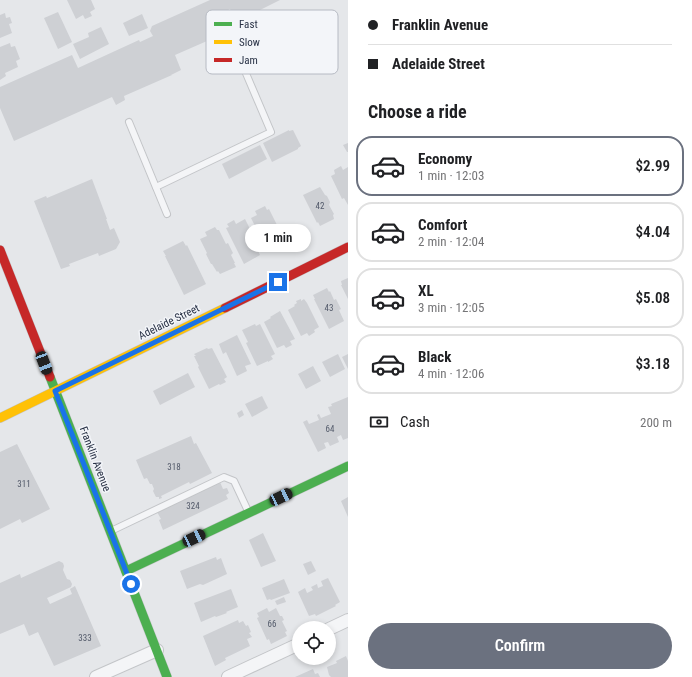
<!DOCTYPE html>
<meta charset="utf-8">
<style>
:root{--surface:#fff;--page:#f6f6f6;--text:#202124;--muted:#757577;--line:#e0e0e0;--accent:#6b717f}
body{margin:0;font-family:"Roboto Condensed",sans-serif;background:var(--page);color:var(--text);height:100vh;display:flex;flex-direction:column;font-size:15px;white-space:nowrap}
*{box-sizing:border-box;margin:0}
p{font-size:13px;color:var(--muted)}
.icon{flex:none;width:22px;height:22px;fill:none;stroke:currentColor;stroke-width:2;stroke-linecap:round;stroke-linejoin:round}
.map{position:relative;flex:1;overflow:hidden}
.drawer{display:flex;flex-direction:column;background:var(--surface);width:344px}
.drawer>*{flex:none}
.guide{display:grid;align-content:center;height:88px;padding:0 20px;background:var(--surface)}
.buttons{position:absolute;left:292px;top:621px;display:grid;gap:8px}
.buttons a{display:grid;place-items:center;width:44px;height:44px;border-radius:50%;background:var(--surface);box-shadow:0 2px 6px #0003;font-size:20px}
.end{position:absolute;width:18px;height:18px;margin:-9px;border:5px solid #1a73e8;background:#fff;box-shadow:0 0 0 2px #fff}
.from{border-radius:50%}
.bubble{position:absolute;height:28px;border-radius:14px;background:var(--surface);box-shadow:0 2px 6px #0003;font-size:13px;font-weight:600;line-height:28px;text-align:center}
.car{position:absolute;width:12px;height:24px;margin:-12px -6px;border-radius:5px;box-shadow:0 0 3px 1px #0007;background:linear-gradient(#222 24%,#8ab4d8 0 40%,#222 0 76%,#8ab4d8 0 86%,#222 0)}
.guide b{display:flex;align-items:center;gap:14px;height:38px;font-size:15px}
.guide b+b{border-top:1px solid var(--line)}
.guide i{width:10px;height:10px;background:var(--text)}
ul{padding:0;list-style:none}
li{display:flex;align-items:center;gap:12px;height:60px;margin:0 8px 6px;padding:0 12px;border:2px solid var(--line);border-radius:16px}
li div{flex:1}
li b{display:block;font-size:15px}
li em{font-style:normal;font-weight:600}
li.active{border-color:var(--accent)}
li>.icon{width:36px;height:36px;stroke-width:1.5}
h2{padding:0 20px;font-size:18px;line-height:48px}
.pay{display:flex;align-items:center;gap:10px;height:44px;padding:0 20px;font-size:15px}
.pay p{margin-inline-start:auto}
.cta{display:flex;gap:8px;margin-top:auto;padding:8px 20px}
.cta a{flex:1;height:46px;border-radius:24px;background:var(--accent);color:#fff;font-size:16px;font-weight:600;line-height:46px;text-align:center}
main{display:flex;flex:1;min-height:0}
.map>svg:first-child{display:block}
.building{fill:#ced0d4}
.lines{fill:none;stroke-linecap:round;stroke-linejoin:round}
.lane-casing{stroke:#c3c5c8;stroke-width:8}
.street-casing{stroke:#c3c5c8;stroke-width:14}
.fast-casing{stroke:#c3c5c8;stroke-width:10}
.slow-casing{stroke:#c3c5c8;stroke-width:10}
.jam-casing{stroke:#c3c5c8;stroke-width:10}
.lane{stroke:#f4f5f7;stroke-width:6}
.street{stroke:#f4f5f7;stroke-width:12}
.fast{stroke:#4caf50;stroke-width:9}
.slow{stroke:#ffc107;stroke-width:9}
.jam{stroke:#c62828;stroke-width:9}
.route{stroke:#1a73e8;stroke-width:5}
.labels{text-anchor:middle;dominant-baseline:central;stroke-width:3;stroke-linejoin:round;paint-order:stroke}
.number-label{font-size:9px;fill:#535a6a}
.street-label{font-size:11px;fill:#293246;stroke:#f3f5f9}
.key{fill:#f3f5f9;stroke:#b6bac3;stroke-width:1}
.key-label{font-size:11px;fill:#293246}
</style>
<main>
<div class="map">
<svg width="348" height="677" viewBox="0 0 348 677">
<rect width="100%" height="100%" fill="#e5e7ea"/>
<g class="building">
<polygon points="67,0 91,0 95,9 90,12 92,16 85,19 83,15 76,19"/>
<polygon points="210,0 280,0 236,22 230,9 219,15 233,46 212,55 207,41 175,55 181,70 171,75 172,75 124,96 125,100 116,105 112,97 14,141 0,108 0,87 72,55 78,68 139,40 140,42 153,36 150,31 152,26"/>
<polygon points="58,12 72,42 58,49 44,18"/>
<polygon points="5,13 6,18 10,17 12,23 9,24 12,33 0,38 0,15"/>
<polygon points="142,14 148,28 129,36 123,23"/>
<polygon points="101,27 109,44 80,59 73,44 89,37 88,33"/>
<polygon points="10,43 11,47 15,46 20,59 16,61 18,67 5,73 6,76 0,80 0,47"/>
<polygon points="289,130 289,131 293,130 301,146 298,148 298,149 272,162 263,143"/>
<polygon points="348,143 348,152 347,152 343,145"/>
<polygon points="260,145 267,159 229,179 222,164"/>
<polygon points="341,166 343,170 348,167 348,205 344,198 342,199 331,176 335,174 334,170"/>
<polygon points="92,179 107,219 106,219 110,230 114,228 120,242 116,249 99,256 98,253 69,264 70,266 61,269 34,201 46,196 47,198"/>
<polygon points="320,187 325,195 327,196 330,202 329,205 334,214 333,215 334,219 320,226 318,222 317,223 303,195"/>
<polygon points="265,206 267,210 269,209 280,231 279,231 283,239 282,240 284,245 269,252 267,248 266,248 251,218 257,215 255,211"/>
<polygon points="245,219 256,241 254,242 260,255 244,264 226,228 229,227 227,224 234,220 236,224"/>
<polygon points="215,227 217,230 219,230 226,244 228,243 233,253 231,255 235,263 234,263 236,267 220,274 218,271 217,272 212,264 211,264 206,254 207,253 200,239 207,236 205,232"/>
<polygon points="183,241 186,246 187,245 206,284 184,295 165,256 166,256 163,251"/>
<polygon points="348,278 348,299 341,285 342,285 341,281"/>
<polygon points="327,288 329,292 330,291 334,300 336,299 341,309 339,310 344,321 329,329 314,299 315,299 313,295"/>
<polygon points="301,299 301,301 304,299 307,303 319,327 314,330 315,332 309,336 307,333 301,336 288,310 295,306 294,305 297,303 296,301"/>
<polygon points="280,311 295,339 290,341 292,345 286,348 284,345 277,348 264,322 271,318 270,317"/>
<polygon points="255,324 256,326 260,324 275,354 271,356 273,359 268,362 268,361 257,366 246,343 248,342 242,330"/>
<polygon points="237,335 251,364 245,366 247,371 237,376 226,352 223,354 219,344"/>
<polygon points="207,348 208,349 212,348 227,377 224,379 226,382 220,385 219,384 209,389 198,367 199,366 194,356 196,356 194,354"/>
<polygon points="338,354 345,369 330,377 322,362"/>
<polygon points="348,354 348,369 342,357"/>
<polygon points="313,366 321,381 306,389 298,374"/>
<polygon points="188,373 195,387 160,405 153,391"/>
<polygon points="262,396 268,408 252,417 245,404"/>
<polygon points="348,397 348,438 343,440 341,435 337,437 339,442 330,446 328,442 324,443 326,448 318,452 303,422 307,420 309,424 319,420 317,415 319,414 321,418 331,414 328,407 332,406 331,404"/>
<polygon points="242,410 244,415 239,418 237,413"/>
<polygon points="191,436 194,444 196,443 212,473 190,484 189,482 161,496 162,498 159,499 159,497 156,497 153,491 154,489 152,484 150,484 147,478 144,479 136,460"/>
<polygon points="17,444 50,509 22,523 20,519 0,529 0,452"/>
<polygon points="220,482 223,489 227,488 229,493 226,495 228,499 163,530 159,520 161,519 157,512"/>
<polygon points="348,497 348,517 341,501"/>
<polygon points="263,533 276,561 261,567 249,540"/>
<polygon points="216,557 217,560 221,558 227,574 203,585 200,584 187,589 180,571"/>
<polygon points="59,561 63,563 64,566 63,570 67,579 70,580 72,584 71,587 47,598 50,604 72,594 70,589 75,586 101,646 54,666 38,632 29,636 24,624 0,634 0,583 20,574 21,578"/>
<polygon points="311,561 316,571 308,575 303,564"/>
<polygon points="328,578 340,602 335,605 336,606 316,616 315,614 309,616 298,592 305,588 307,593 313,590 311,587 317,584 318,588 323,586 321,581"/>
<polygon points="284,579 290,593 271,600 270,599 267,600 262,588"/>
<polygon points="231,589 238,607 226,612 227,613 216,617 215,616 201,622 194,603"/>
<polygon points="284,597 286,602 277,605 275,601"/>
<polygon points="267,608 269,612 276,608 280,616 282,616 284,620 282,621 287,631 285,632 287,636 271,644 269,639 267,640 257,618 259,617 257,613"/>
<polygon points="238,620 239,623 243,621 246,626 248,625 251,632 249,633 252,637 247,639 250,646 225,658 226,660 215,666 203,636"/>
<polygon points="346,656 348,661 348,677 331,677 329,675 327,667 337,663 336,661"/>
<polygon points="313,669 315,674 318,673 320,677 295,677"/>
</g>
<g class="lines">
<defs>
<g id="lane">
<polyline points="129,122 167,214"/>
<polyline points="156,187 271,132 242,64"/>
<polyline points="111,531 224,477 234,481 248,511"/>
</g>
<g id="street">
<polyline points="329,629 348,620"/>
<polyline points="96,677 157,650"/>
<polyline points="228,677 299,644"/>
</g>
<g id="fast">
<polyline points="50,377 167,677"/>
<polyline points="126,571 348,466"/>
</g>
<polyline id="slow" points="0,418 225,308"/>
<g id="jam">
<polyline points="0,250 50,377"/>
<polyline points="225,308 348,247"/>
</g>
</defs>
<use href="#lane" class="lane-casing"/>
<use href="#street" class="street-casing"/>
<use href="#fast" class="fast-casing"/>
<use href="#slow" class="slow-casing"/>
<use href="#jam" class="jam-casing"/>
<use href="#lane" class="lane"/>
<use href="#street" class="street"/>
<use href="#fast" class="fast"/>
<use href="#slow" class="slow"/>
<use href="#jam" class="jam"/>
</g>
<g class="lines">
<polyline class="route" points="131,584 55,391 278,282"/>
</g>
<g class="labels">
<g class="number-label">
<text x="320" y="206">42</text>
<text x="329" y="308">43</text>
<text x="330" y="429">64</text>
<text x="174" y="467">318</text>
<text x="24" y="484">311</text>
<text x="193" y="506">324</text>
<text x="272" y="624">66</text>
<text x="85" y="638">333</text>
</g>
<g class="street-label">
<text transform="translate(169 322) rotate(-26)">Adelaide Street</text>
<text transform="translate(95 459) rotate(69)">Franklin Avenue</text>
</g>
</g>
<rect x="206" y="10" width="132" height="64" rx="6" class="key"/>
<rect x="214" y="22" width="18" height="4" fill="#4caf50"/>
<rect x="214" y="40" width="18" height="4" fill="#ffc107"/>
<rect x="214" y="58" width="18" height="4" fill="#c62828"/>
<g class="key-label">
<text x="239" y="28">Fast</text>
<text x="239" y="46">Slow</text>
<text x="239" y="64">Jam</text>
</g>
</svg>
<div class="buttons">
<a><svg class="icon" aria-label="locate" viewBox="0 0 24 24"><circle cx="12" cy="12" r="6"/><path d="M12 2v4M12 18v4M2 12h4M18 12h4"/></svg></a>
</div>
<i class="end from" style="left:131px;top:584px"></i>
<i class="end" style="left:278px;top:282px"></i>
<div class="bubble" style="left:245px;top:224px;width:66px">1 min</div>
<i class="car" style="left:44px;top:363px;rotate:159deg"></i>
<i class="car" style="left:281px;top:497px;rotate:65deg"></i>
<i class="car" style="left:194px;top:538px;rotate:65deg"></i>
</div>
<section class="drawer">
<div class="guide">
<b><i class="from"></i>Franklin Avenue</b>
<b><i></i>Adelaide Street</b>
</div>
<h2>Choose a ride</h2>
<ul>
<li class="active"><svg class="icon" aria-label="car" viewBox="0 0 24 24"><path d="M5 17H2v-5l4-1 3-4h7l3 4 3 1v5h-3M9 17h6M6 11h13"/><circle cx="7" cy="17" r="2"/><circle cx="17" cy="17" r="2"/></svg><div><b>Economy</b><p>1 min · 12:03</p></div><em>$2.99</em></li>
<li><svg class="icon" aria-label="car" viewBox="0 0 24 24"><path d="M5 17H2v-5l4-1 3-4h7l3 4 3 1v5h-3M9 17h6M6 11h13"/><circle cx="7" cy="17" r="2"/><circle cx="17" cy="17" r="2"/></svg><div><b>Comfort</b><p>2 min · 12:04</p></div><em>$4.04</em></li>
<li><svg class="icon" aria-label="car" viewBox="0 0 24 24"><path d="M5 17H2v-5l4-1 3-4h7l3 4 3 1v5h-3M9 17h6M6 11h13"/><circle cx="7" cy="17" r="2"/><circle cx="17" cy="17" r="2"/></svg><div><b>XL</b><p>3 min · 12:05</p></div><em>$5.08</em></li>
<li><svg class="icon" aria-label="car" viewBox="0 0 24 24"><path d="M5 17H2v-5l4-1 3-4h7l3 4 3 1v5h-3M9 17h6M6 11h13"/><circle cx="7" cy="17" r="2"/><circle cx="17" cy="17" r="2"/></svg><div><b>Black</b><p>4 min · 12:06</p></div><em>$3.18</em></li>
</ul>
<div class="pay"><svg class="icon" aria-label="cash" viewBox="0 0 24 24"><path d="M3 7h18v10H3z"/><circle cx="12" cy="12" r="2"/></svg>Cash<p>200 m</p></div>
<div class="cta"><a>Confirm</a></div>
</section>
</main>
